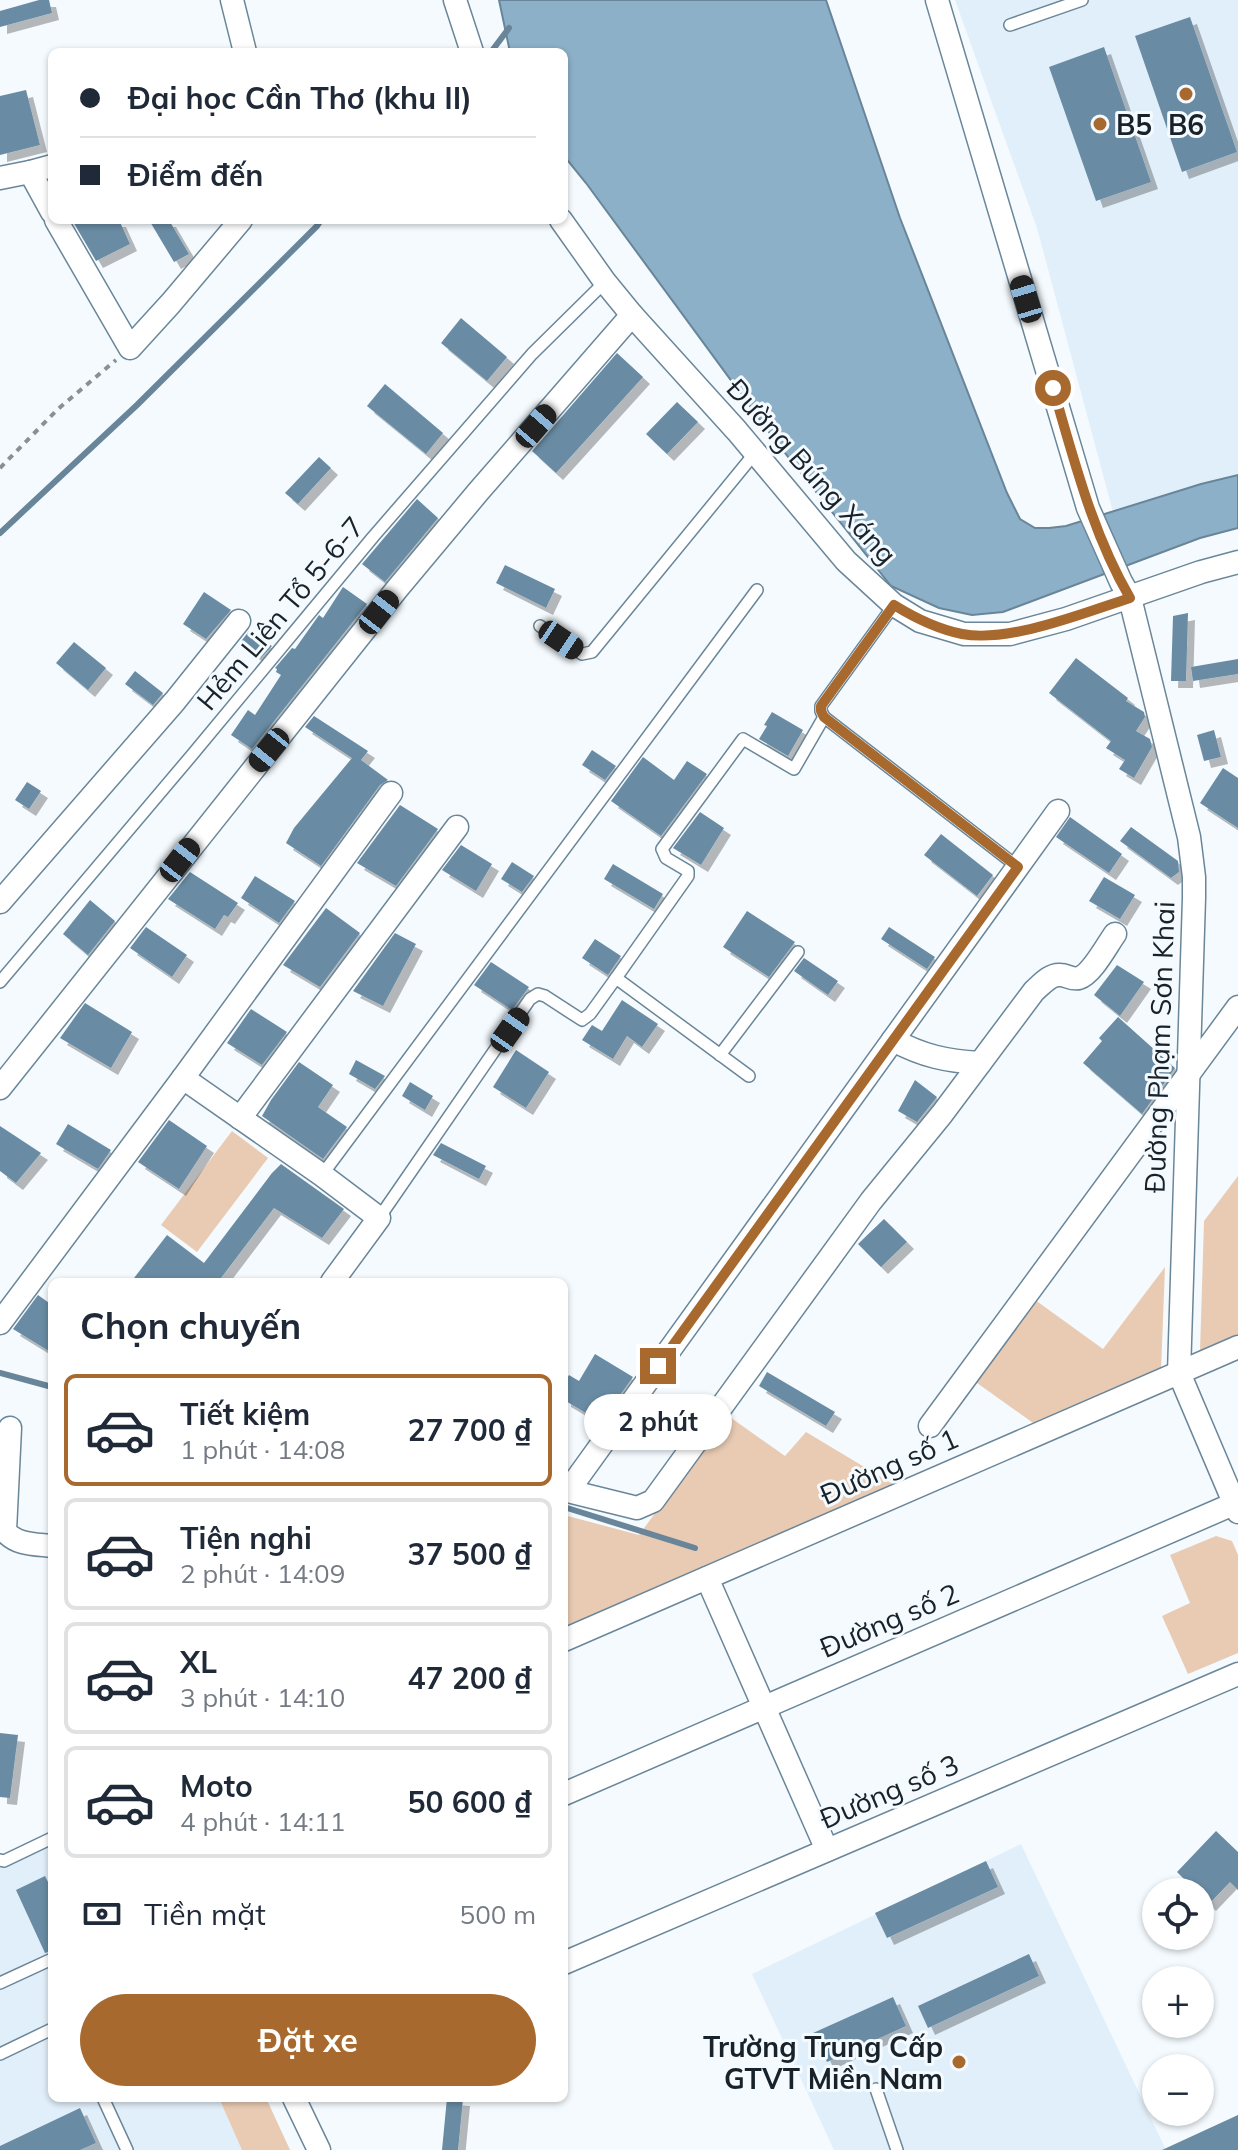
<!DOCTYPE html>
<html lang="vi">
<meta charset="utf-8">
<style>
:root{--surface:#fff;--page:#f6f6f7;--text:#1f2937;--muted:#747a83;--line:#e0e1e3;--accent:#a7692e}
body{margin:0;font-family:Mulish,sans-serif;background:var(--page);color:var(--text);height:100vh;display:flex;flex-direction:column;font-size:30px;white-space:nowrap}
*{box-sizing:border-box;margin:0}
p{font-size:26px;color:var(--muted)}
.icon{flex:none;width:44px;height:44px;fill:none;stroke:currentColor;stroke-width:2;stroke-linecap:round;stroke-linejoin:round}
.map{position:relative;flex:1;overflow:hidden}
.details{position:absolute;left:48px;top:1278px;width:520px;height:824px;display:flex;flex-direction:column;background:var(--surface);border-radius:12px;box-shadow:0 2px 6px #0004}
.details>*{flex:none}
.top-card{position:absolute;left:48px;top:48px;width:520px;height:176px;border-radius:12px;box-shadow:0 2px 6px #0004;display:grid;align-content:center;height:176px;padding:0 32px;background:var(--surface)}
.controls{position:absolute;left:1142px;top:1878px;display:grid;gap:16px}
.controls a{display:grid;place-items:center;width:72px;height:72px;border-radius:50%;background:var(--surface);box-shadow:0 2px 6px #0004;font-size:40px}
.end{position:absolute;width:36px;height:36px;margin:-18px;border:10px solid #a7692e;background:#fff;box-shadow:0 0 0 4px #fff}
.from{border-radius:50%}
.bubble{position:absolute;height:56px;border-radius:28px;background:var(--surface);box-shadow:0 2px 6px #0004;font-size:26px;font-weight:700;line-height:56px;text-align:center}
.car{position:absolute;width:24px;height:48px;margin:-24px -12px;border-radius:10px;box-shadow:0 0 6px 2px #0007;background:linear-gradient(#222 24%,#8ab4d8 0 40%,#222 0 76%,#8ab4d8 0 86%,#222 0)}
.top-card b{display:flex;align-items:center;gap:28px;height:76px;font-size:30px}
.top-card b+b{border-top:2px solid var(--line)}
.top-card i{width:20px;height:20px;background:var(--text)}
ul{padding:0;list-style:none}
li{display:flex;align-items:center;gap:24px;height:112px;margin:0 16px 12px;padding:0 16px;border:4px solid var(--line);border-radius:12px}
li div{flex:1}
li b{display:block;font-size:30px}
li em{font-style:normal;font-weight:700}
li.selected{border-color:var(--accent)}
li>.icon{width:72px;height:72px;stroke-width:1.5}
h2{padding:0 32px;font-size:36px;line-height:96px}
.pay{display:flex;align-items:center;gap:20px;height:88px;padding:0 32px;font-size:30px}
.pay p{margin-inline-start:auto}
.cta{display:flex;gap:16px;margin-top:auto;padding:16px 32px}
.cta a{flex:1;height:92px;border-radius:48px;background:var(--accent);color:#fff;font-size:32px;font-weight:700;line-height:92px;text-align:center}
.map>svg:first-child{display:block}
.built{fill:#e1effa}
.green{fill:#e9cbb3}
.water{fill:#8cb0c8;stroke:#698599;stroke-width:2}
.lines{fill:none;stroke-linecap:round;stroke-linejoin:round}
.stream{stroke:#698599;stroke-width:6}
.building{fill:#698ca4;filter:url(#shadow)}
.service-casing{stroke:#6a8699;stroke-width:14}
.minor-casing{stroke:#6a8699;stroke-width:25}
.path{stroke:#879096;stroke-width:4;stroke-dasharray:6 6;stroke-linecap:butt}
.service{stroke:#fff;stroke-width:11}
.minor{stroke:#fff;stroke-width:22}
.route{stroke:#a7692e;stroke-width:10}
.poi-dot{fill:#a7692e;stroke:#f4fafe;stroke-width:3}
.labels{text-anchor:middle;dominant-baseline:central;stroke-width:6;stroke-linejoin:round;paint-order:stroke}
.poi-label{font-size:28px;font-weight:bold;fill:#17222a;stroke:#f4fafe;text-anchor:start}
.street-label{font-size:28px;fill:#17222a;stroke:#f4fafe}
</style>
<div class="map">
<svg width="1238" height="2150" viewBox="0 0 1238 2150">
<defs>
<filter id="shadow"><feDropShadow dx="7" dy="7" stdDeviation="0" flood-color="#0004"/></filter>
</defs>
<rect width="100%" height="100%" fill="#f4fafe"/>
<g class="built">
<polygon points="955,0 1238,0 1238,475 1113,512 1037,228"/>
<polygon points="52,1842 52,2098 266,2098 290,2150 0,2150 0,1867"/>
<polygon points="1021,1844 1166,2150 834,2150 752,1974"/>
</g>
<g class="green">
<polygon points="232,1131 268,1158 197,1252 161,1225"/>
<polygon points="1238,1176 1238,1336 1200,1352 1204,1221"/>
<polygon points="1165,1267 1161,1370 1036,1425 970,1378 1031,1297 1103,1349"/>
<polygon points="727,1415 785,1456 806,1432 896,1486 564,1631 564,1515 639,1535"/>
<polygon points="1216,1536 1232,1541 1238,1555 1238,1653 1188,1674 1162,1616 1190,1603 1170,1555"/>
<polygon points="219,2098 266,2098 290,2150 242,2150"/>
</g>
<polygon class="water" points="499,0 826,0 900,218 1007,493 1020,519 1035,528 1049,528 1066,526 1201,484 1238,475 1238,528 1200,538 1003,612 972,615 939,608 891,586 777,443 586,183 564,156 564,52 510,52"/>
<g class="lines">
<g class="stream">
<polyline points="491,52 509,28"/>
<polyline points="0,533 137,405 317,226 321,220"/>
<polyline points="0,1373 52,1387"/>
<polyline points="564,1507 695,1548"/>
</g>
</g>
<g class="building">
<polygon points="39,0 49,0 52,13 0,27 0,11"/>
<polygon points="1190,17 1237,152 1182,172 1135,36"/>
<polygon points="1104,47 1151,182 1096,201 1049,67"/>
<polygon points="26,90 40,145 0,155 0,96"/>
<polygon points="72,220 119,220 130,244 96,261"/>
<polygon points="149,220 169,220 189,254 174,262"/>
<polygon points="461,318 507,357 487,381 441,343"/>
<polygon points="617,353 643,377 556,473 532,451"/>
<polygon points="385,384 443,433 426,454 367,406"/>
<polygon points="677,402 698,422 667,454 646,434"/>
<polygon points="319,457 331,468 298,504 285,493"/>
<polygon points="417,499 438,518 385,582 362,564"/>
<polygon points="505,565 555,589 546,608 496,583"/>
<polygon points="343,587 367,604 252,749 231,735 248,710 255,715 281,675 276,672 277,669 275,668 292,648 295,649 319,615 323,618"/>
<polygon points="204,592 231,610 206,639 183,624"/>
<polygon points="1188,613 1186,681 1171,681 1173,616"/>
<polygon points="249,631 272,646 261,658 239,644"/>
<polygon points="74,642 106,668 88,690 56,663"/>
<polygon points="1076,658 1128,698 1126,701 1144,712 1145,717 1136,731 1150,739 1152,747 1134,778 1119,769 1125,760 1106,748 1111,741 1049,693"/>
<polygon points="1238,659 1238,674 1193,681 1191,667"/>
<polygon points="135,671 163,693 153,705 125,684"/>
<polygon points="772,712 803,730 788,756 759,739 767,726 764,725"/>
<polygon points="314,716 368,751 361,760 388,780 380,785 321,866 286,843 294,828 352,758 305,727"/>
<polygon points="1214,730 1221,757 1204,761 1197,735"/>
<polygon points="592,750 616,766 605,780 582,765"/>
<polygon points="643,757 674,780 687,761 707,774 661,836 611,801"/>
<polygon points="1223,768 1238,778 1238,828 1200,803"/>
<polygon points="27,782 41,791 29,809 15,800"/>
<polygon points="400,805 438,829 396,886 357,863"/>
<polygon points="700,812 724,828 701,865 673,848"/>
<polygon points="1070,817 1122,854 1109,873 1056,837"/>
<polygon points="1131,827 1178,861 1179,872 1171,878 1120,841"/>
<polygon points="941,834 993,875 977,896 924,855"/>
<polygon points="461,845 492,864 476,891 442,870"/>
<polygon points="512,862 534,876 522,892 501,879"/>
<polygon points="613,864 663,894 654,909 604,879"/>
<polygon points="190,872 238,903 228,917 224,915 215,929 168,899"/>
<polygon points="255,876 295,901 279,923 241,898"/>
<polygon points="1104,877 1135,895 1120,919 1089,901"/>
<polygon points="90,900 115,921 88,955 63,934"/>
<polygon points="326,908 360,933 320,987 283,965"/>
<polygon points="747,911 795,942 769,977 723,947"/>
<polygon points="146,927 187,955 172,977 130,948"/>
<polygon points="889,927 935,957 927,969 881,939"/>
<polygon points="395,933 416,944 383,1006 353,991"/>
<polygon points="595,939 621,956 608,975 582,958"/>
<polygon points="804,958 838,981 828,995 794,971"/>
<polygon points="491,962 529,987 512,1010 474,985"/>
<polygon points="1117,965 1144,982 1120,1016 1094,995"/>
<polygon points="622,1000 658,1024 642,1047 627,1036 613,1059 582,1040 592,1025 602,1031"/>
<polygon points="85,1003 132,1032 111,1068 60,1038"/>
<polygon points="251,1009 287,1032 262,1065 227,1043"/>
<polygon points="1118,1017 1175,1068 1142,1114 1083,1063 1102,1041 1099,1038"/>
<polygon points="516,1050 549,1072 526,1108 493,1087"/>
<polygon points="356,1060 385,1076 375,1089 349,1074"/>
<polygon points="299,1062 333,1085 318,1107 347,1127 323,1159 262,1116 271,1100"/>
<polygon points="915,1080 937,1097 917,1122 898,1111"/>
<polygon points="410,1082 433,1096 425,1110 402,1096"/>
<polygon points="169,1120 207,1146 179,1189 138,1162"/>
<polygon points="68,1124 111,1150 98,1169 56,1144"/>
<polygon points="0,1126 41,1153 16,1183 0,1171"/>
<polygon points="441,1143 486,1166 479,1179 433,1155"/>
<polygon points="281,1164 344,1209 322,1238 274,1208 218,1282 131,1282 167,1235 204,1263 272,1173"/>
<polygon points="884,1219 907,1242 881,1267 858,1244"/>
<polygon points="38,1295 52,1305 52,1353 13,1329"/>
<polygon points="595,1354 633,1377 601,1422 564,1400 564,1383 569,1375 579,1381"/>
<polygon points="767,1372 835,1412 826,1426 759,1386"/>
<polygon points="0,1733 18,1735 10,1798 0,1797"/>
<polygon points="1216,1831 1238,1852 1238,1890 1230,1882 1209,1904 1200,1895 1200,1892 1197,1892 1177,1872"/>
<polygon points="986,1861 998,1887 887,1938 875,1913"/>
<polygon points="45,1876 52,1890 52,1951 45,1953 16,1890"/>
<polygon points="1029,1954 1039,1976 928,2028 918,2006"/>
<polygon points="893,1997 906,2026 827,2062 813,2033"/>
<polygon points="447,2098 463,2099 458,2150 442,2150"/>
<polygon points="80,2108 96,2143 80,2150 0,2150 0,2146"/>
<polygon points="1238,2115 1238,2150 1162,2150"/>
</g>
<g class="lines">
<defs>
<g id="service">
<polyline points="1010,25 1082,0"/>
<polyline points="894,605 821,706 821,711 824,717 1018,867"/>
<polyline points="540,626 582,654 592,652 755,453"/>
<polyline points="616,978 688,876 688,871 666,858 662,849 743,739 794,769 824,717"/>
<polyline points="0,982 192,755 373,537 532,354 605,282"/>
<polyline points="720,1055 798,952"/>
<polyline points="322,1175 757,590"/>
<polyline points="379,1218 530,999 538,994 545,996 582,1020 590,1014 616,978 749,1076"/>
<polyline points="0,1860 4,1861 52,1838"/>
<polyline points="0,1983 52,1959"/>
<polyline points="0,2054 52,2029"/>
<polyline points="876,2089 897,2150"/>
<polyline points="103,2098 127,2150"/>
</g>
<g id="minor">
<polyline points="232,0 245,52"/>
<polyline points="455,0 472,52"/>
<polyline points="937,0 1088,508 1121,582 1130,598 1189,837 1194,877 1194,898 1179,1373 1238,1512"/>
<polyline points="30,172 52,166"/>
<polyline points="0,178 30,172 52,212"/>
<polyline points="56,220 130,348 171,303 241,220"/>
<polyline points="561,220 605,282 632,315 737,431 846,561 894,605 920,621 964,634 1010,634 1066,619 1201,572 1238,562"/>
<polyline points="0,902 175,701 239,621"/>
<path d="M893,1040C923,1056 946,1061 980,1063"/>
<polyline points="183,1078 322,1175 379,1218 332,1282"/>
<polyline points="0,1088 397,589 478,492 632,315"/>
<polyline points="240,1118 457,827"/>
<polyline points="0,1323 183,1078 391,793"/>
<polyline points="930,1426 1238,1007"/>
<path d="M10,1428L5,1531C16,1545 35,1544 52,1546"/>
<path d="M564,1490L637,1508L653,1501L871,1201L942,1114L1034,991C1041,985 1050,974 1060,975C1067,975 1072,980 1079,978C1092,974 1107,945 1115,934"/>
<polyline points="568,1491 1058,811"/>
<polyline points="707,1578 827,1850"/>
<polyline points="564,1640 1238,1347"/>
<polyline points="564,1794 1238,1502"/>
<polyline points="564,1963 1238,1674"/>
<polyline points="294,2098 319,2150"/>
</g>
</defs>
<use href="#service" class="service-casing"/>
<use href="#minor" class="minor-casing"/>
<polyline class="path" points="0,468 58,409 116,360"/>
<use href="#service" class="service"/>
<use href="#minor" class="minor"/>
</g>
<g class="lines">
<path class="route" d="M658,1366L1018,867L824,717L821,711V706L894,605C915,618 937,629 962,634C1010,643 1083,613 1130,598C1092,533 1074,459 1053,388"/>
</g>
<g class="poi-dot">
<circle cx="1186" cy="94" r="8"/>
<circle cx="1100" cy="124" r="8"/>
<circle cx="959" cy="2062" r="8"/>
</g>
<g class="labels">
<g class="poi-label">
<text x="1116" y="124">B5</text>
<text x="1186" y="124" text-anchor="middle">B6</text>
<text x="943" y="2046" text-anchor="end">Trường Trung Cấp<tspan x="943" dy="32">GTVT Miền Nam</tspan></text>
</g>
<g class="street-label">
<text transform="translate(812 471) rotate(48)">Đường Búng Xáng</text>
<text transform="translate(280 613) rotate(-50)">Hẻm Liên Tổ 5-6-7</text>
<text transform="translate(1159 1047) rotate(-88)">Đường Phạm Sơn Khai</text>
<text transform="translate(889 1466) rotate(-24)">Đường số 1</text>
<text transform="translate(889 1620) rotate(-23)">Đường số 2</text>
<text transform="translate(889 1791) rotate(-23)">Đường số 3</text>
</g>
</g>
</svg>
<div class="controls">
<a><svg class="icon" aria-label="locate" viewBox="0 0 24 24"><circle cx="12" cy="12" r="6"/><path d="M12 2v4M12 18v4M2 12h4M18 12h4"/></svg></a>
<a>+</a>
<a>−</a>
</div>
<i class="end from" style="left:1053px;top:388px"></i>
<i class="end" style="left:658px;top:1366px"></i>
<div class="bubble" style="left:584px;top:1394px;width:148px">2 phút</div>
<i class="car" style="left:1026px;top:299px;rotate:343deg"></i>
<i class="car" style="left:536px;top:426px;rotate:41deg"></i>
<i class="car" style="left:379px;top:612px;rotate:38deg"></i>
<i class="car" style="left:561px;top:640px;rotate:124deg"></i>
<i class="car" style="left:269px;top:750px;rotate:219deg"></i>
<i class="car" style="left:180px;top:860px;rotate:38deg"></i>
<i class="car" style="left:510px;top:1030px;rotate:35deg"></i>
<div class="top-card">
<b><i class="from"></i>Đại học Cần Thơ (khu II)</b>
<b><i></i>Điểm đến</b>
</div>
<section class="details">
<h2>Chọn chuyến</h2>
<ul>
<li class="selected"><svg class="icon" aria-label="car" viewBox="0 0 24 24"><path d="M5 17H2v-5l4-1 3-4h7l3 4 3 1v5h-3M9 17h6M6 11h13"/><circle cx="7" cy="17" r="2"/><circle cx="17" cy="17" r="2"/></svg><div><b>Tiết kiệm</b><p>1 phút · 14:08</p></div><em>27 700 ₫</em></li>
<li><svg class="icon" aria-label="car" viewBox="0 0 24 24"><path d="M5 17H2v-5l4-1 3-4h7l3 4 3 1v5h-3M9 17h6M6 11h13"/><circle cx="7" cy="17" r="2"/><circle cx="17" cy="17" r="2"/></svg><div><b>Tiện nghi</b><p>2 phút · 14:09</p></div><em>37 500 ₫</em></li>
<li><svg class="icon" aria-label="car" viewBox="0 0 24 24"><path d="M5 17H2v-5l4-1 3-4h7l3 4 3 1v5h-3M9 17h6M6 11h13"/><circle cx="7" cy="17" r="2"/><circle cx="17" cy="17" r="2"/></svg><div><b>XL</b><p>3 phút · 14:10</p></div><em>47 200 ₫</em></li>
<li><svg class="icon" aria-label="car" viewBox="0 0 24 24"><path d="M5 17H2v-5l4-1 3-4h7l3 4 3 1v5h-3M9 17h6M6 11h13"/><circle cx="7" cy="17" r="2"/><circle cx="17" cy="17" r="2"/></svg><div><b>Moto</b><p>4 phút · 14:11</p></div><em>50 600 ₫</em></li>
</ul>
<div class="pay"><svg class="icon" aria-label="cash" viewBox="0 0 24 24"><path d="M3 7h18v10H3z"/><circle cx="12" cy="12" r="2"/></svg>Tiền mặt<p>500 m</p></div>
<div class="cta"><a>Đặt xe</a></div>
</section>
</div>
